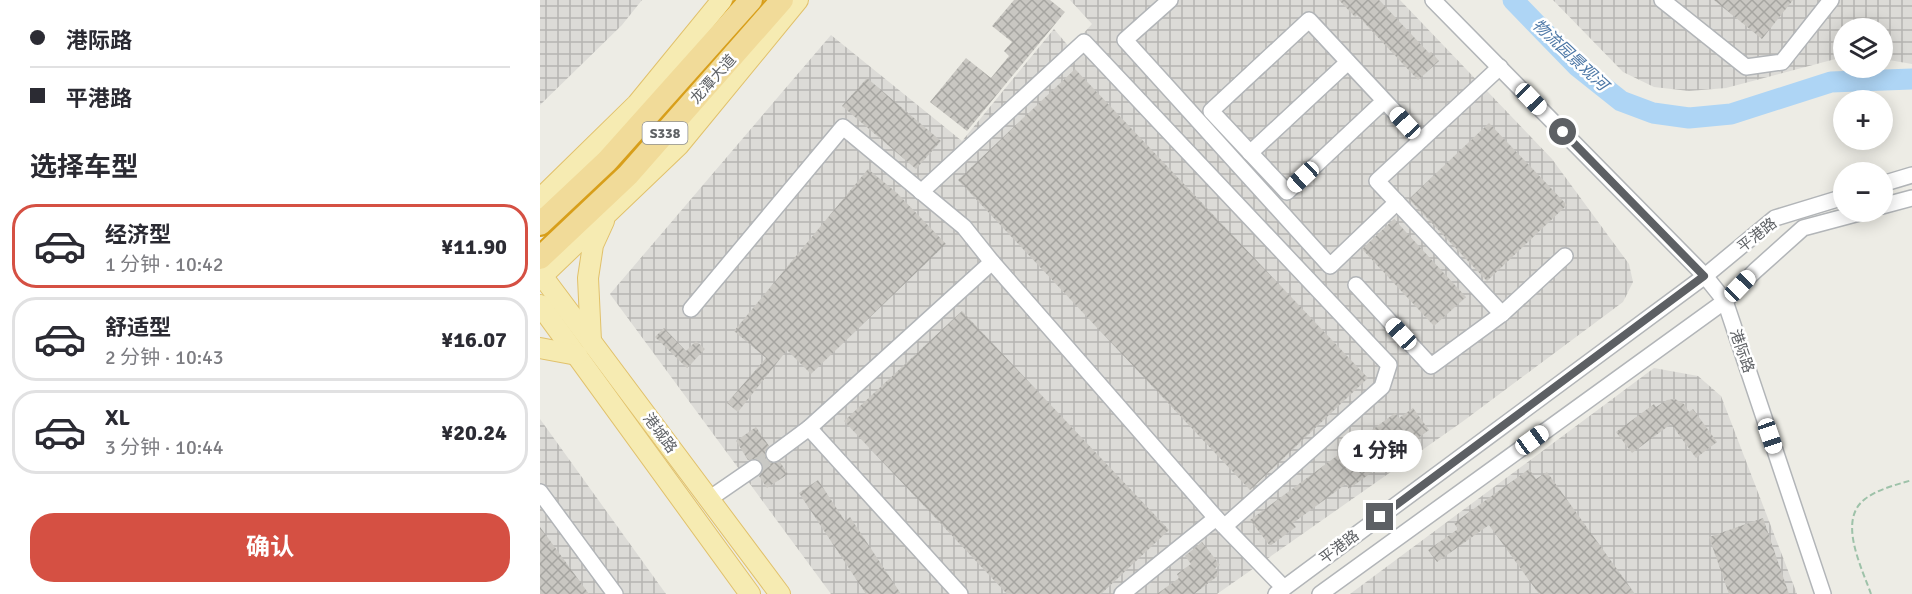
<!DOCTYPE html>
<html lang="zh">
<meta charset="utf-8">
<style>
:root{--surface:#fff;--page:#f2f2f3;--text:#2b2b33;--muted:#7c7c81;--line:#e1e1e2;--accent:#d55043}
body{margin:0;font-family:Signika,"Noto Sans SC",sans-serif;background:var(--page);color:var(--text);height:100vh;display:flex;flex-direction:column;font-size:22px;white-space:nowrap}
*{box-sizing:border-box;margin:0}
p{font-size:20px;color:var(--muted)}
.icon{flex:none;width:33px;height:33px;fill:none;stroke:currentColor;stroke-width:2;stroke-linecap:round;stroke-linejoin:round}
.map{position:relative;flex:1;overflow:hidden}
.details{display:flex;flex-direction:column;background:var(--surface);width:540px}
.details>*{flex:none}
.guide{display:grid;align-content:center;height:132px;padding:0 30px;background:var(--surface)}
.buttons{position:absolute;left:1293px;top:18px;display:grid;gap:12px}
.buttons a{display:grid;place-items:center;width:60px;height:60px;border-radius:50%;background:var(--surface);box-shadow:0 3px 15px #0003;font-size:30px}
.end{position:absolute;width:27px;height:27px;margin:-14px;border:8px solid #5d6064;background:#fff;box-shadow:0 0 0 3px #fff}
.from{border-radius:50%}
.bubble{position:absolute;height:42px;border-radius:21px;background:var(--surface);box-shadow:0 3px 15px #0003;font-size:20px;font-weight:700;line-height:42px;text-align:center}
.car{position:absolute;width:18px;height:36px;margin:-18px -9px;border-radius:8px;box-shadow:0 0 4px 2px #0007;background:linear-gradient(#fff 24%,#345 0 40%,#fff 0 76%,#345 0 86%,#fff 0)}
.guide b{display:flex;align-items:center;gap:21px;height:57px;font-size:22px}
.guide b+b{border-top:2px solid var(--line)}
.guide i{width:15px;height:15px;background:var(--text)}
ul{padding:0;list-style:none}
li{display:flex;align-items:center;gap:18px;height:84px;margin:0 12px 9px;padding:0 18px;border:3px solid var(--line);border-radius:24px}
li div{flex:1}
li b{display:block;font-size:22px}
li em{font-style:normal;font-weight:700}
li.selected{border-color:var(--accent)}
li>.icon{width:54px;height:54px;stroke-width:1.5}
h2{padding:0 30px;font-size:27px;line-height:72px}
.action{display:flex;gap:12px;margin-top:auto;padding:12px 30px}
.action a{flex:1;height:69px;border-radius:24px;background:var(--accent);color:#fff;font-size:24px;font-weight:700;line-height:69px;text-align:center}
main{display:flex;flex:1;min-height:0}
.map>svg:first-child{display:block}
.industrial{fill:url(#industrial-grid)}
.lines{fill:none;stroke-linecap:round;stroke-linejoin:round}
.river{stroke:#aed5f5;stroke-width:21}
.building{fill:url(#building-cross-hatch)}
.minor-tunnel{stroke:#c9c9c5;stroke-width:15;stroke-dasharray:15 8;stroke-linecap:butt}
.minor-casing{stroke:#b2b5b8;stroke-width:18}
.major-casing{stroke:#e1c16b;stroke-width:22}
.highway-casing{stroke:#d89f1b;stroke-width:26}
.path{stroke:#9ec2a9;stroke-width:2;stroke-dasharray:6 3;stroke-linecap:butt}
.minor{stroke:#fff;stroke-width:15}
.major{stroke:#f6ebb2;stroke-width:20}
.highway{stroke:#f1db99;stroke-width:22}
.route{stroke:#5d6064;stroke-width:8}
.labels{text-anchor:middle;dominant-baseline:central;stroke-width:5;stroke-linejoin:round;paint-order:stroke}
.shield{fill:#fff;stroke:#8e9092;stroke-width:1.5}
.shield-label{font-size:14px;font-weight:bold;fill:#5d6064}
.street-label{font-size:15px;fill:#5d6064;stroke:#fff}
.water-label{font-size:16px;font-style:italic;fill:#4c77a6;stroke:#fff}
</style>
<main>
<section class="details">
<div class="guide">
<b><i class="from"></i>港际路</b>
<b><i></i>平港路</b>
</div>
<h2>选择车型</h2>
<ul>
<li class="selected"><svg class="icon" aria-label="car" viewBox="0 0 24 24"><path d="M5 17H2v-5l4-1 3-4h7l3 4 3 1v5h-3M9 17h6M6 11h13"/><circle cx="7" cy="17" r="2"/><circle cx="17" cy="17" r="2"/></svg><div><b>经济型</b><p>1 分钟 · 10:42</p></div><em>¥11.90</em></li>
<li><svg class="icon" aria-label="car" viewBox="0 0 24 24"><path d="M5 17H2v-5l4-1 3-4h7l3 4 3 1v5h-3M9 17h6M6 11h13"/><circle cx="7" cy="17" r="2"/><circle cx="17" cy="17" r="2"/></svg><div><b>舒适型</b><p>2 分钟 · 10:43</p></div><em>¥16.07</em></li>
<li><svg class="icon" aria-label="car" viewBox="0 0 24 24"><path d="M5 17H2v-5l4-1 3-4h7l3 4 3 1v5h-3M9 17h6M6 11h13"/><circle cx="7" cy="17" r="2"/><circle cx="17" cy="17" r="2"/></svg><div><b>XL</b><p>3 分钟 · 10:44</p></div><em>¥20.24</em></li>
</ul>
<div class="action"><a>确认</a></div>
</section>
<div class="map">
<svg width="1372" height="594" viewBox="0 0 1372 594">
<defs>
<pattern id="industrial-grid" width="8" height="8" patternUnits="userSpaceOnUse" patternTransform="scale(1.5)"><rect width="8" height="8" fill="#dcdbd7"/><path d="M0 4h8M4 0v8" fill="none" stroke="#b6b5b2"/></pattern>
<pattern id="building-cross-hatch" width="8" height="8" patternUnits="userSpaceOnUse" patternTransform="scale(1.5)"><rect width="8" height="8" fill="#c9c7c2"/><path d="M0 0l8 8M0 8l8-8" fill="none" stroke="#a6a5a1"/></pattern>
</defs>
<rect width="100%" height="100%" fill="#edece5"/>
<g class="industrial">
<polygon points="0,0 102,0 82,25 0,105"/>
<polygon points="530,0 860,0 1012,159 1089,264 1093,282 1083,302 922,422 677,594 291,594 70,294 291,35 422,141 514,29 530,48 552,24"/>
<polygon points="1013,0 1372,0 1372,64 1343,59 1342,28 1304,28 1303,57 1186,88 1149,91 1114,87 1083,72"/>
<polygon points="1114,368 1158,376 1181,396 1257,594 810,594"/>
<polygon points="0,419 126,594 0,594"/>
</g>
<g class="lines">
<polyline class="river" points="973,0 1037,66 1081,101 1113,113 1149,118 1191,114 1291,82 1372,79"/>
</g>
<g class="building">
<polygon points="474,0 510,0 525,12 427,131 390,102 426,58 451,78 469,56 464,51 472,42 452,26"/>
<polygon points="799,0 839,0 889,53 891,52 899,61 878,80 817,15 815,17"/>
<polygon points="1174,0 1253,0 1222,39"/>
<polygon points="535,69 828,378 710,490 418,180"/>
<polygon points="327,78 401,141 376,169 302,106"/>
<polygon points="949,123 1027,205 947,281 869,199"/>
<polygon points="328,169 357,193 406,244 271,374 247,350 198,412 187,403 226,358 194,331"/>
<polygon points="854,219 926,297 894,326 822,249"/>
<polygon points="422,311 629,530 561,594 467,594 304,421"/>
<polygon points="124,328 146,351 156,341 165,349 147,368 115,337"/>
<polygon points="1135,399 1144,404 1149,412 1153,409 1177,442 1156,458 1131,424 1092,453 1076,432 1114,404 1116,407 1127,400"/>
<polygon points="873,408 889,430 809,489 806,484 753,523 756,527 730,546 710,520 855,413 859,418"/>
<polygon points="216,427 229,446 225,451 226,459 231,463 240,462 248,474 227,488 219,476 223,472 222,463 218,459 208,460 196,441"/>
<polygon points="989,469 996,479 1007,472 1095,594 999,594 949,525 897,562 888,550 918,529 914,523"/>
<polygon points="278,480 305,521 310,517 361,594 326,594 259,493"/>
<polygon points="1223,518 1249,594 1189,594 1169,537"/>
<polygon points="0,527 49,594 0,594"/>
<polygon points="662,542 680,565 675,568 679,575 654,594 617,594 639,578 637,574 651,564 645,556"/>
</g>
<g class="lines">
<polyline class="minor-tunnel" points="214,468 234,454"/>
<defs>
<g id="minor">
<polyline points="630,0 585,40 790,266 857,202"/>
<polyline points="893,0 1165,276 1185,301 1283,594"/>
<polyline points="1122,0 1206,67 1242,62 1291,0"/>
<polyline points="960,67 837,181 962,314"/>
<polyline points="844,101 747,192 671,111 769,20 881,140"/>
<polyline points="710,153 808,62"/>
<polyline points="1342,184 1372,175"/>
<polyline points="381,192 544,42 849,365 842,387 685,526"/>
<polyline points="1342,206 1372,198"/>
<polyline points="816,285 891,366 962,314 1025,256"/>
<polyline points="151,309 303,127 424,227 452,262"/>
<polyline points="269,428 420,594"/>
<polyline points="234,454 269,428 452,262 676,518 744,588"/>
<polyline points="0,492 75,594"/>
<polyline points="169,499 214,468"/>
<polyline points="582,594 676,518"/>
<polyline points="736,594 1165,276 1235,218 1304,197"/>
<polyline points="780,594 1185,301 1215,271 1263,228 1323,212"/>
</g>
<g id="major">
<polyline points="0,199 97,104 182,0"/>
<polyline points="0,273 240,594"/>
<polyline points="0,278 139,145 258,0"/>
<polyline points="0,305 210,594"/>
<polyline points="51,341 48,278 53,245 64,221"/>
<polyline points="0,348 37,355"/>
</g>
<g id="highway">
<polyline points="0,224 67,161 211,0"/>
<polyline points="0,258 88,175 242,0"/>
</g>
</defs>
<use href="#minor" class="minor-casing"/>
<use href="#major" class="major-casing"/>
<use href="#highway" class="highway-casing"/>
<path class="path" d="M1331,594C1322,568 1297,520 1325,499C1338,489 1356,485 1372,480"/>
<use href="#minor" class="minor"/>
<use href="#major" class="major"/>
<use href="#highway" class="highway"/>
</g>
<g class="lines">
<polyline class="route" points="840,517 1164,276 1023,132"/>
</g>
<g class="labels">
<rect class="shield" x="102.5" y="122" width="45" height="22" rx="4.5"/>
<g class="shield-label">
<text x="125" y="133">S338</text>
</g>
<g class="street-label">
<text transform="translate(173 79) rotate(-48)">龙潭大道</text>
<text transform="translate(1217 235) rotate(-38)">平港路</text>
<text transform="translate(1202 351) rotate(71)">港际路</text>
<text transform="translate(120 433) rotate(53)">港城路</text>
<text transform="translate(799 547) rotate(-37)">平港路</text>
</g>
<g class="water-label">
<text transform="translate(1030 55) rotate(43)">物流园景观河</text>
</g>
</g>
</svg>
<div class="buttons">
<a><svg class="icon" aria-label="layers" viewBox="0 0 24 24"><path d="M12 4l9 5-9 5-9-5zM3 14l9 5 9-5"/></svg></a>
<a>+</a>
<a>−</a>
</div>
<i class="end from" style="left:1023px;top:132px"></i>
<i class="end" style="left:840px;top:517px"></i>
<div class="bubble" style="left:798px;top:430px;width:84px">1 分钟</div>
<i class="car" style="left:991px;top:99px;rotate:136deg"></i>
<i class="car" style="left:865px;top:123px;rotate:317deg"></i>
<i class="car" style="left:763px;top:177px;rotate:227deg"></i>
<i class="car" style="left:1200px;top:286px;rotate:44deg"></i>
<i class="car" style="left:861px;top:334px;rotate:317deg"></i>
<i class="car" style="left:1230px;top:436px;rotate:161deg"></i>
<i class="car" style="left:992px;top:440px;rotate:54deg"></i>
</div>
</main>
